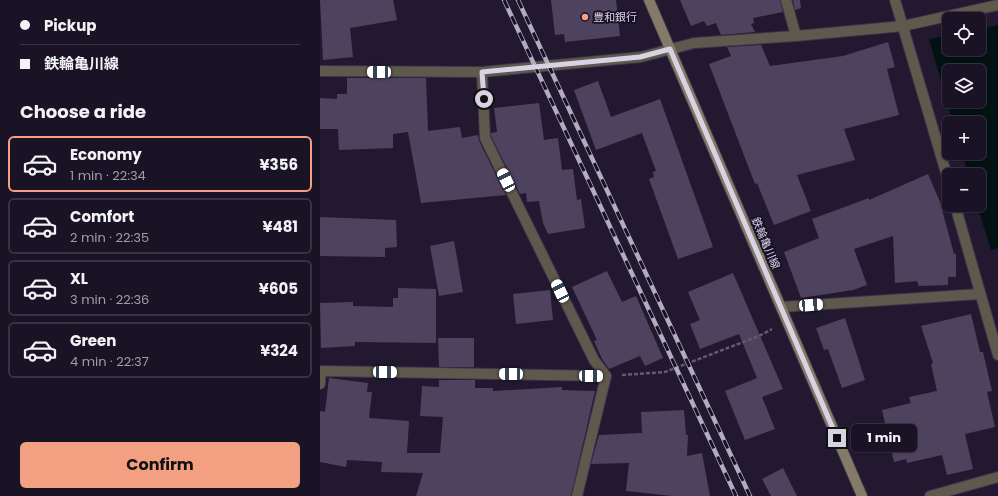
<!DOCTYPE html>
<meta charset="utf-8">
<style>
:root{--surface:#1a1325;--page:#272032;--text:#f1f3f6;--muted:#9f9ea7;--line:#383242;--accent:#f3a082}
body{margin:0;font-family:Poppins,"Noto Sans JP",sans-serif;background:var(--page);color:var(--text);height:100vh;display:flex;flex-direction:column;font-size:15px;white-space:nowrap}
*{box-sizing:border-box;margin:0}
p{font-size:13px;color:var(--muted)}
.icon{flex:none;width:22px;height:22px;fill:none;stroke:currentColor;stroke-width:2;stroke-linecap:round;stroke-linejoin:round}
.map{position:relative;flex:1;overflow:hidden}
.panel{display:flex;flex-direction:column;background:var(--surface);width:320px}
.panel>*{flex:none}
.banner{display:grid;align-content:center;height:88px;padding:0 20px;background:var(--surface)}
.tools{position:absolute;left:622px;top:12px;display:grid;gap:8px}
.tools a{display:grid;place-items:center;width:44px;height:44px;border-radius:6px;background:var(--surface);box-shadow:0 1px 3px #0004,0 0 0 1px var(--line);font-size:20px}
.end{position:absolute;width:18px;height:18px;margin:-9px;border:5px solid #d8d3e4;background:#111;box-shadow:0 0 0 2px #111}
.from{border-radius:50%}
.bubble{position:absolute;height:28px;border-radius:6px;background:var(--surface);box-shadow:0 1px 3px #0004,0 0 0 1px var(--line);font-size:13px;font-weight:700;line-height:28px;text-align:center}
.car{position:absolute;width:12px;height:24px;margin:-12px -6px;border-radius:5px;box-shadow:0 0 3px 1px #0007;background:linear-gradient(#fff 24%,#345 0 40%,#fff 0 76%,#345 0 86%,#fff 0)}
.banner b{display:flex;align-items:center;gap:14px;height:38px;font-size:15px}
.banner b+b{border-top:1px solid var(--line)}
.banner i{width:10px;height:10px;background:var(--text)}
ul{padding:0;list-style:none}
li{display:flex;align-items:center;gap:12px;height:56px;margin:0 8px 6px;padding:0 12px;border:2px solid var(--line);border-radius:6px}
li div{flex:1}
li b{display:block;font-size:15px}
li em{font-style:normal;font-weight:700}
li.current{border-color:var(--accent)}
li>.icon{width:36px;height:36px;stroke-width:1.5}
h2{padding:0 20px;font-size:18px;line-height:48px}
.action{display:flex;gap:8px;margin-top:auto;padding:8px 20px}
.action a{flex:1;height:46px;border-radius:6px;background:var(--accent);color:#111;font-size:16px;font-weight:700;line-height:46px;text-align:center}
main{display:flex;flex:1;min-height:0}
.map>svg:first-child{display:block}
.water{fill:#021213;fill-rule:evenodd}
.building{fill:#4e435e}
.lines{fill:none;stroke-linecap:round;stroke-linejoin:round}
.minor-casing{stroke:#3b334a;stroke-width:12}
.secondary-casing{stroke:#3b334a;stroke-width:12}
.path{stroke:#625b70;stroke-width:2.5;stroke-dasharray:4 2;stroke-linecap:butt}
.minor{stroke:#5e594d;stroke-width:10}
.secondary{stroke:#837b67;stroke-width:10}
.rail-casing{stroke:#b1acbe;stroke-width:4.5}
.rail{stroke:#181027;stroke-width:3;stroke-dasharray:9;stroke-linecap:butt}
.route{stroke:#d8d3e4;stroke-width:5}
.poi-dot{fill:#f3a082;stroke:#181027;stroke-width:1.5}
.labels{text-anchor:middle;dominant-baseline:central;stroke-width:3.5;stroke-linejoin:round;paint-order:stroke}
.poi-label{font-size:11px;fill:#d8d3e4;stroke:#181027;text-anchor:start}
.street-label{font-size:11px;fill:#d8d3e4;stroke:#181027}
</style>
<main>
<section class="panel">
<div class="banner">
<b><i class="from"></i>Pickup</b>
<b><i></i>鉄輪亀川線</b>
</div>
<h2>Choose a ride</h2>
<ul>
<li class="current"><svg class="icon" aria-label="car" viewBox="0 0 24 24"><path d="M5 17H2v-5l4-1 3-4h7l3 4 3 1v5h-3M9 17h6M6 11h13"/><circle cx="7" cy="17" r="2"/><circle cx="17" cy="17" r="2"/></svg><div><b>Economy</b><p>1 min · 22:34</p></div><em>¥356</em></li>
<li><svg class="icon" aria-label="car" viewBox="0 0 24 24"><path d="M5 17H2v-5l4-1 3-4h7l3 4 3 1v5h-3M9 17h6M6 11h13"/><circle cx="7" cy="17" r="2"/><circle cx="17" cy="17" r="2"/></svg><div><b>Comfort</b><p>2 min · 22:35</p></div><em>¥481</em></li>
<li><svg class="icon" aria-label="car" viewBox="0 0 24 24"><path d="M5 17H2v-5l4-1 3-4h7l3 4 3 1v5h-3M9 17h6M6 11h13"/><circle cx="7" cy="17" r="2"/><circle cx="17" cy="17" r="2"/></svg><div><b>XL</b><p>3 min · 22:36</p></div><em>¥605</em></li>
<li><svg class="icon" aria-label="car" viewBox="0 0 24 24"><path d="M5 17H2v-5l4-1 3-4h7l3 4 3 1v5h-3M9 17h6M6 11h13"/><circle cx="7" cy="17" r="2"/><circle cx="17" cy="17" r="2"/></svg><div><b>Green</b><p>4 min · 22:37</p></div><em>¥324</em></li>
</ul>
<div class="action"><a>Confirm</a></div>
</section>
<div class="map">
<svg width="678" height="496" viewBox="0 0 678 496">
<rect width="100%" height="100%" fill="#221931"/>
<path class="water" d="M678,25V248L671,250L657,205H659V175H648L642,153H659V123H633L609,39L629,35V49H659V29ZM629,71H659V101H629Z"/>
<g class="building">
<polygon points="0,0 73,0 77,20 30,28 33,57 3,60"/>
<polygon points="231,0 296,0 300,36 245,42 244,34 235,35"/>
<polygon points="360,0 460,0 463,12 433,18 434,23 431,24 435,32 401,35 396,23 387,26 384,21 371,26"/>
<polygon points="473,0 480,0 481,8 475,10"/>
<polygon points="568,42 575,67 567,69 579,115 524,129 535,160 477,175 491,211 454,225 437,183 435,184 389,64 411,56 407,47 441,45 450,66 523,56"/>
<polygon points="27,78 106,78 108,131 140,127 142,138 158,135 159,141 186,195 101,203 88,132 73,134 73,148 19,150 18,129 0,129 0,98 17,99 17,94 27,94"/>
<polygon points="278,81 291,117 340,99 393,247 358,259 329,179 334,177 333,172 336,171 322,133 276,150 254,90"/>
<polygon points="219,103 224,140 238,138 242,170 253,169 257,200 261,199 265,228 228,234 223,223 219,201 207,202 206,193 200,194 171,136 171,133 177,132 174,108"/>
<polygon points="608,174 620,202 634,254 636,254 636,277 628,277 628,285 599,286 597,281 575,283 573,236 534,249 547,285 533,290 481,298 464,252 499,238 492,219 549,198 549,200"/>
<polygon points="0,217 76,220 77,247 65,248 65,257 0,256"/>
<polygon points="134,241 143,292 119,296 110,246"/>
<polygon points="287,271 302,302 316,296 343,358 325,366 320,356 289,369 282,359 274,341 277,340 252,287"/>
<polygon points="413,273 463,389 442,397 455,429 425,440 405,391 437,378 419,334 380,349 370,324 380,320 368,292"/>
<polygon points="78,288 116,289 116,343 35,342 35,346 1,348 0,303 33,302 33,306 73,307 73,298 78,298"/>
<polygon points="230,290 233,320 196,324 193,294"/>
<polygon points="651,314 660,352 663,352 672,391 667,392 675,427 645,434 653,469 627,475 622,455 587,463 586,459 574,462 562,410 591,403 589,397 617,391 611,364 613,363 601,326"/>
<polygon points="525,318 545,380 522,388 508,349 504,350 496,328"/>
<polygon points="118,338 154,338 154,367 119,367"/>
<polygon points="9,378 48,383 47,392 52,392 49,418 89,421 87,453 120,453 123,417 100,416 102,386 119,387 119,380 155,380 155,388 173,388 173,391 242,387 242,390 275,391 251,496 96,496 103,473 61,472 62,462 27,460 26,467 0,462 0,411 5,412"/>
<polygon points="364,410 366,435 368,435 367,456 382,453 390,496 352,496 306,491 309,463 271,464 279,435 322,433 321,412"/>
<polygon points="463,468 477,496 451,496 442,479"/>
</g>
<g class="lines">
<defs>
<g id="minor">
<polyline points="466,0 476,36"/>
<polyline points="575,0 629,183"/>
<polyline points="0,71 162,72 321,57 374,43 476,36 583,26 678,5"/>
<polyline points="162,72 165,138 274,360 286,376 257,496"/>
<polyline points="635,205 678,355"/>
<polyline points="461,307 660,294"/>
<polyline points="0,384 1,371 286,376"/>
<polyline points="610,496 678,477"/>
</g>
<polyline id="secondary" points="329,0 542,496"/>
</defs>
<use href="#minor" class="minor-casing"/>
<use href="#secondary" class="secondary-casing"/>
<polyline class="path" points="302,375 345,372 439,336 452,329"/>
<use href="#minor" class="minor"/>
<use href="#secondary" class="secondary"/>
<defs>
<g id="rail">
<polyline points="184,0 416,496"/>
<polyline points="198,0 430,496"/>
</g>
</defs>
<use href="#rail" class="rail-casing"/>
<use href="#rail" class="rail"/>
</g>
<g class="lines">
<polyline class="route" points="164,99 162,72 320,57 350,49 517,438"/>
</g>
<circle class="poi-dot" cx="265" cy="17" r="4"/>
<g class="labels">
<g class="poi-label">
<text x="273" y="17">豊和銀行</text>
</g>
<g class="street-label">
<text transform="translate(446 243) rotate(67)">鉄輪亀川線</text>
</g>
</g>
</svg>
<div class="tools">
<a><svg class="icon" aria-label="locate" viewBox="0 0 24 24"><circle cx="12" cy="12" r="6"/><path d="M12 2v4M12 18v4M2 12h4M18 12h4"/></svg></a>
<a><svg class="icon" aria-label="layers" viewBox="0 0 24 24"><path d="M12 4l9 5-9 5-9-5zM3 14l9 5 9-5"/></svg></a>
<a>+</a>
<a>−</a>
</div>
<i class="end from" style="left:164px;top:99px"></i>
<i class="end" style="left:517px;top:438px"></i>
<div class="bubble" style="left:531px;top:424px;width:66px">1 min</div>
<i class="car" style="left:59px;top:72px;rotate:271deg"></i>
<i class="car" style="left:186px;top:180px;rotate:334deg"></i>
<i class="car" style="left:240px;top:291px;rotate:334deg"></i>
<i class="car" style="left:491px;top:305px;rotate:86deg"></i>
<i class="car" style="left:65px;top:372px;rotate:91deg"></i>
<i class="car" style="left:191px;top:374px;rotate:271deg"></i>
<i class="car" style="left:271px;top:376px;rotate:91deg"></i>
</div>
</main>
